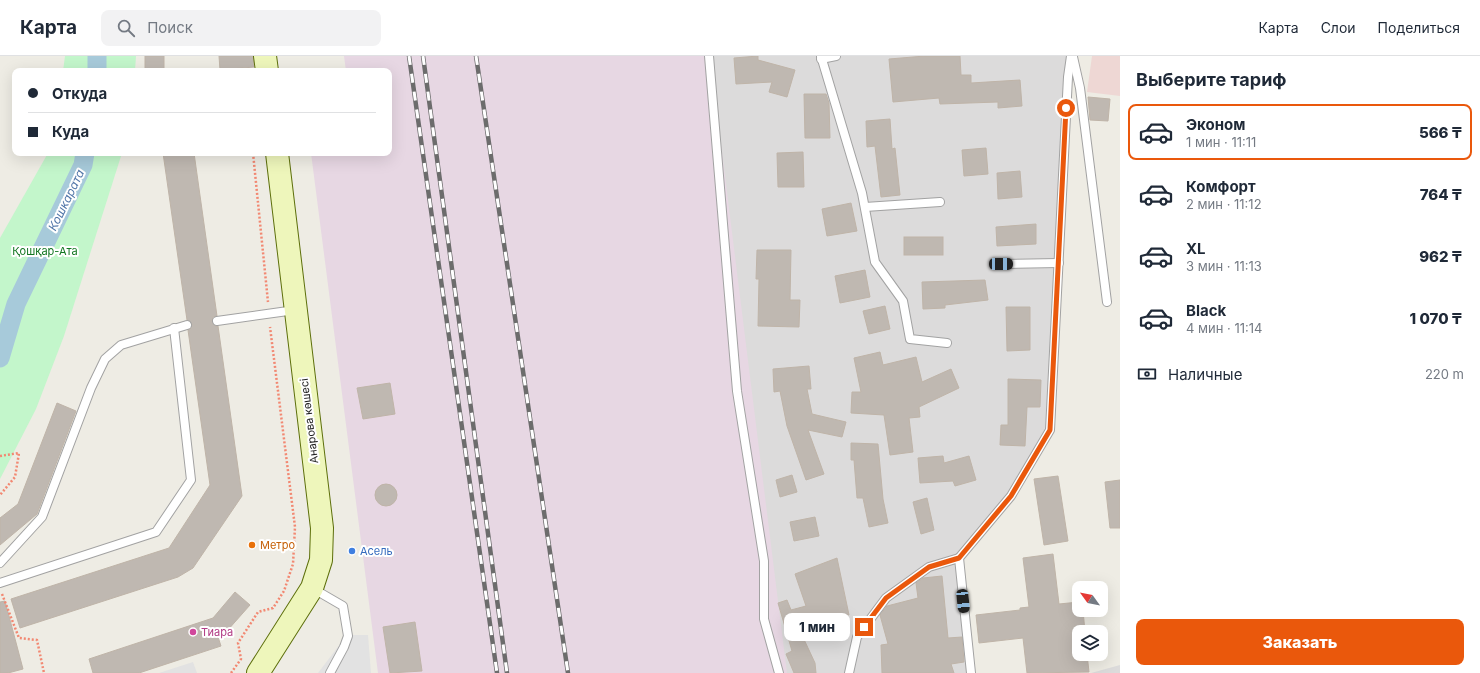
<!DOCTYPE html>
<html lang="ru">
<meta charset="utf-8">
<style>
:root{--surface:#fff;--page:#f2f2f3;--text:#1f2937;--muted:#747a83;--line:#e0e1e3;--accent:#ea580c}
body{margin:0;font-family:Inter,sans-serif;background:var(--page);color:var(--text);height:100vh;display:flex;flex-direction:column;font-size:15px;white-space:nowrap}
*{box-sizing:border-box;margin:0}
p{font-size:13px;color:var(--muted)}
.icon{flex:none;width:22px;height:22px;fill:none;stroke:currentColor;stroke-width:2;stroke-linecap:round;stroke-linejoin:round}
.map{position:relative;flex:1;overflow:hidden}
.drawer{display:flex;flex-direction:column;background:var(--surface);width:360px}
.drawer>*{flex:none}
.banner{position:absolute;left:12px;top:12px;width:380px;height:88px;border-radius:8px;box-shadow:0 4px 16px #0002;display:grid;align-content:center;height:88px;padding:0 16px;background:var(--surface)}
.needle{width:26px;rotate:303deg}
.buttons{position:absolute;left:1072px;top:525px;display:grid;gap:8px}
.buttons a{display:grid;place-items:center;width:36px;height:36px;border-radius:8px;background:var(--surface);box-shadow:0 4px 16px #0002;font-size:20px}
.end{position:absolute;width:18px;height:18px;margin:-9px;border:5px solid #ea580c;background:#fff;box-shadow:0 0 0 2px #fff}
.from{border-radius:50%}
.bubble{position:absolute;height:28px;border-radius:8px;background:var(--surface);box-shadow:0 4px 16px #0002;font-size:13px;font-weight:800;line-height:28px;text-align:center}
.car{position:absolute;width:12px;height:24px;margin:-12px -6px;border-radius:5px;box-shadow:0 0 3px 1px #0007;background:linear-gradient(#222 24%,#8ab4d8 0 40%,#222 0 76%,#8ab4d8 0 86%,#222 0)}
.banner b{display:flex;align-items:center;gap:14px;height:38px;font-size:15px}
.banner b+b{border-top:1px solid var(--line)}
.banner i{width:10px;height:10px;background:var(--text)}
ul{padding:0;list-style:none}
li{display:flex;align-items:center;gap:12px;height:56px;margin:0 8px 6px;padding:0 8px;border:2px solid transparent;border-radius:8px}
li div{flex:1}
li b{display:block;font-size:15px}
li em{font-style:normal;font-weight:800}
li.selected{border-color:var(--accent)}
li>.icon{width:36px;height:36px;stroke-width:1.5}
h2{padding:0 16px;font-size:18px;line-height:48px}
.pay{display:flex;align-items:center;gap:10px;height:44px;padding:0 16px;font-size:15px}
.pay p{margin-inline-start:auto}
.primary-button{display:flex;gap:8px;margin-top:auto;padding:8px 16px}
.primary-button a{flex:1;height:46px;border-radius:8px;background:var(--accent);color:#fff;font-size:16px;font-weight:800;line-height:46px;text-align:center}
header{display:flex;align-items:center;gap:24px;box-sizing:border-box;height:56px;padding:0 20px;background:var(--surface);border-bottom:1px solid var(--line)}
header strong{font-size:19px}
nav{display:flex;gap:22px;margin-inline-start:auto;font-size:14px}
.search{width:280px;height:36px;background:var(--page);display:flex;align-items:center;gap:10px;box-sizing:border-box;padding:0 14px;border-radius:8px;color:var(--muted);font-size:15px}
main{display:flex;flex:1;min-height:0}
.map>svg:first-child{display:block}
.residential{fill:#dcdbdb}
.commercial{fill:#eed7d4}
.industrial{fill:#e7d7e3}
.park{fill:#c3f6cb}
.parking{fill:#e2e2e2}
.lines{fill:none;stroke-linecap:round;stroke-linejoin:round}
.canal{stroke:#a7cada;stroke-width:19}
.building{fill:#bfb8b1;stroke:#bfb4a8}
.lane-casing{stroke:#a2a2a2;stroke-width:10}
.secondary-casing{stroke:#5d6f0b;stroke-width:24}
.path{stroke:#f28872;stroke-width:2.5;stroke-dasharray:2 2;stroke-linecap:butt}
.lane{stroke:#fff;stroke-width:8}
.secondary{stroke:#eef6bb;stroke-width:22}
.rail-casing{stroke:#6c6c6c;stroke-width:4.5}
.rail{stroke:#fff;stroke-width:3;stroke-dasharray:9;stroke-linecap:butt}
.route{stroke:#ea580c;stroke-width:5}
.food-dot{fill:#e8710a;stroke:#fff;stroke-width:1.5}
.shop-dot{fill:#3f7fe0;stroke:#fff;stroke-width:1.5}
.hotel-dot{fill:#d1479c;stroke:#fff;stroke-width:1.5}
.labels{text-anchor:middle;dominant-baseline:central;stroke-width:4;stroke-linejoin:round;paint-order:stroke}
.park-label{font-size:11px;fill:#127621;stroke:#fff}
.street-label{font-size:11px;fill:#1e1e1e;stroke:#fff}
.food-label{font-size:11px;fill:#c56008;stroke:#fff;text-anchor:start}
.shop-label{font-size:11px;fill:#366cbe;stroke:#fff;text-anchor:start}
.hotel-label{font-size:11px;fill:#b23c85;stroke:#fff;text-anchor:start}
.water-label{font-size:12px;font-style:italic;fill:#5075a8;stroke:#fff}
</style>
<header>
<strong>Карта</strong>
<div class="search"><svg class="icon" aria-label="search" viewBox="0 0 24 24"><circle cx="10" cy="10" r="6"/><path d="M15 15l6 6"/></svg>Поиск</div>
<nav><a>Карта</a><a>Слои</a><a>Поделиться</a></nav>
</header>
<main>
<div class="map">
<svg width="1120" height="617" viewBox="0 0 1120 617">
<rect width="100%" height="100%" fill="#eeece4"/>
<g class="residential">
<polygon points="709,0 1071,0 1050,374 1011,440 959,502 971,617 779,617"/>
<polygon points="1120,609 1120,617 1091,617"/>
</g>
<polygon class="commercial" points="1092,0 1120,0 1120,40 1087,36"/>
<polygon class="industrial" points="344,0 710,0 787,617 378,617 311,97 389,97 389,15 346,15"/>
<g class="park">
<polygon points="65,0 136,0 135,15 63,15"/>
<polygon points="48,97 122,97 64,280 36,353 0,423 0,182"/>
</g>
<g class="parking">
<polygon points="347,579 368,579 371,617 318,617"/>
<polygon points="193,606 197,617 159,617"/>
</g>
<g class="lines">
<g class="canal">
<polyline points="97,15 97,0"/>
<polyline points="0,302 16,248 83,109 85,97"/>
</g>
</g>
<g class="building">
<rect x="145" y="0" width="19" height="15"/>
<polygon points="219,0 253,0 254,11 220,14"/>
<polygon points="758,0 758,4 795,14 787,41 769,36 772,26 736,28 734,2"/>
<polygon points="925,0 960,0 961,19 971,19 971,27 1020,24 1022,50 998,52 998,46 940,48 939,42 893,46 889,3"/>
<polygon points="804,38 826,38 829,47 830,82 805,82"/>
<polygon points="1088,41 1110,43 1108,65 1090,64"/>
<polygon points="890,63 892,93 895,92 900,139 881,141 875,90 867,91 866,65"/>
<polygon points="986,92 988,118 964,120 962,94"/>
<polygon points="803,96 804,131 778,131 777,97"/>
<polygon points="163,97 194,97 217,260 213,261 212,265 215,270 218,270 242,440 193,512 178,521 20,572 11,543 169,492 210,429 188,274 191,272 192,268 187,264"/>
<polygon points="1020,115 1022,141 998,143 997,117"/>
<polygon points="851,147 857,175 827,180 822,153"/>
<polygon points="1036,168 1036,188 997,190 996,171"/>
<rect x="904" y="181" width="39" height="18"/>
<polygon points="757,194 791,194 790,244 800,244 799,271 758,270 759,223 756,223"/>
<polygon points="865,214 870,241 840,247 835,220"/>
<polygon points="985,224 988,244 945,249 945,252 923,253 922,226"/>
<polygon points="885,250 890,273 869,278 863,255"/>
<polygon points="1006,251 1030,251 1030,294 1007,295"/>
<polygon points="880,296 883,309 916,301 922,326 951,313 959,332 919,351 920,361 909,362 913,396 890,399 884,359 851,357 852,336 861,336 854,302"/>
<polygon points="809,310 811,333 807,333 812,358 846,366 842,381 808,374 824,418 806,424 787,370 780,335 774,336 773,313"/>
<polygon points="1008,323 1041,324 1040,351 1027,351 1025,390 1000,389 1001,369 1008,369"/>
<polygon points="390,327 395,358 363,363 357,332"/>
<polygon points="57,347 76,355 37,458 0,489 0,462 18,448"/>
<polygon points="851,387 878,388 883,443 888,467 869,471 863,442 857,442 854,404 851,404"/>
<polygon points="943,400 944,407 969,400 976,424 955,430 953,425 920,427 918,402"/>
<polygon points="792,419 797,436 780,441 776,424"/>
<polygon points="1058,420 1068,485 1044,489 1034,423"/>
<polygon points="1120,424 1120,472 1110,472 1105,426"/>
<circle cx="386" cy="439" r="11"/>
<polygon points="927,442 934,474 921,478 913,446"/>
<polygon points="815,461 819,480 794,485 790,466"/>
<polygon points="1053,498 1059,548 1079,546 1079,554 1083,554 1085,576 1079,576 1079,598 1087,598 1089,616 1027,617 1023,582 979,587 976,559 1020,554 1020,552 1029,551 1023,502"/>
<polygon points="837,502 849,559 807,569 809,574 801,577 815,607 816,617 794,617 786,598 792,595 778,547 787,544 791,554 806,550 795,518"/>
<polygon points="942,520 948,582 962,581 964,606 951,608 954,617 882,617 881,589 888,588 880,559 887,550 918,542 916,527 923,522"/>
<polygon points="235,536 250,549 219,584 221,590 139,617 93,617 89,603 213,562"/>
<polygon points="5,545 23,613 8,617 0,617 0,546"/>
<polygon points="415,566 422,615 390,617 383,571"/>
</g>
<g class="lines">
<defs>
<g id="lane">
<polyline points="709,0 737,335 764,505 764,563 779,617"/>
<polyline points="821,0 862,137 875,206 903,245 910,283 947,287"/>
<polyline points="1073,1 1080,32 1107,246"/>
<polyline points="821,3 836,0"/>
<polyline points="865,151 940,146"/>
<polyline points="1001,208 1059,207"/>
<polyline points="217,265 295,254"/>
<polyline points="0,507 42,461 91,332 105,303 121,289 187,269"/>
<polyline points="0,527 156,476 191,424 174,272"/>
<polyline points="312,532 343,550 348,580 344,591 330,617"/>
<polyline points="849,617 857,581 886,542 929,511 959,502"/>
<polyline points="971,617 959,502 1011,440 1050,374 1068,21 1071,0"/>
</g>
<g id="secondary">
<polyline points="265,0 267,15"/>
<polyline points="258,617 312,532 321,504 322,472 277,97"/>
</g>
</defs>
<use href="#lane" class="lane-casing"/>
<use href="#secondary" class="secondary-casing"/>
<g class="path">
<polyline points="253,97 268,246"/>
<polyline points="0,400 19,397 15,421 0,439"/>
<polyline points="2,538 19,582 37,584 44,617"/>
<polyline points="231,617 241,603 238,587 258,556 273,552 284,535 293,508 295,471 270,271"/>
</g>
<use href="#lane" class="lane"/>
<use href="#secondary" class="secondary"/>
<defs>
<g id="rail">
<polyline points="409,0 497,617"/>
<polyline points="423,0 507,617"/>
<polyline points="476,0 568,617"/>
</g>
</defs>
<use href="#rail" class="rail-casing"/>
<use href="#rail" class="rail"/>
</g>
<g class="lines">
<polyline class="route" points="864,571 886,542 929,511 959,502 1011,440 1050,374 1066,52"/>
</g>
<circle class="food-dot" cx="252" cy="489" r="4"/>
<circle class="shop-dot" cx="352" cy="495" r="4"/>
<circle class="hotel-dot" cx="193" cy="576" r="4"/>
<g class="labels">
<g class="park-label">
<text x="45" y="195">Қошқар-Ата</text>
</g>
<g class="street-label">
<text transform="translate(309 365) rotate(-97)">Анарова көшесі</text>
</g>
<g class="food-label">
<text x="260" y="489">Метро</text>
</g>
<g class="shop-label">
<text x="360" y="495">Асель</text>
</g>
<g class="hotel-label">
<text x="201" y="576">Тиара</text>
</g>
<g class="water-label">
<text transform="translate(66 144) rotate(-64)">Кошкарата</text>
</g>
</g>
</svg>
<div class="buttons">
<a><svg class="needle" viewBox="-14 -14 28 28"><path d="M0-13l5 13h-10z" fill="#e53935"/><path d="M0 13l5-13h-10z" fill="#747a83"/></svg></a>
<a><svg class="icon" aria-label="layers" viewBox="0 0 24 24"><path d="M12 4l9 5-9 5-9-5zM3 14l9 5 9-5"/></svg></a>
</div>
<i class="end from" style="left:1066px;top:52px"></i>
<i class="end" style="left:864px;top:571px"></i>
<div class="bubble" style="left:784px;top:557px;width:66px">1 мин</div>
<i class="car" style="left:1001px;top:208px;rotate:90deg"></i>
<i class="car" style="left:963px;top:545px;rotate:174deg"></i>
<div class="banner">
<b><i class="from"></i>Откуда</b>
<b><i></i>Куда</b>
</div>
</div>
<section class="drawer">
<h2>Выберите тариф</h2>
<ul>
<li class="selected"><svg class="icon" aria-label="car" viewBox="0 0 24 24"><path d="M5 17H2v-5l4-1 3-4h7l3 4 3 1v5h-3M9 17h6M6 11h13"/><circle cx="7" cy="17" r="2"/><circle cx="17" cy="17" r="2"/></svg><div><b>Эконом</b><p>1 мин · 11:11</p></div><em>566 ₸</em></li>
<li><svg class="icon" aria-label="car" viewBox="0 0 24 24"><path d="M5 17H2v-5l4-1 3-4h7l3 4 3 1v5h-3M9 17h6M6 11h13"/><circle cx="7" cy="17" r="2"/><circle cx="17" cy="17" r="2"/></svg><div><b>Комфорт</b><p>2 мин · 11:12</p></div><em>764 ₸</em></li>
<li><svg class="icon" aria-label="car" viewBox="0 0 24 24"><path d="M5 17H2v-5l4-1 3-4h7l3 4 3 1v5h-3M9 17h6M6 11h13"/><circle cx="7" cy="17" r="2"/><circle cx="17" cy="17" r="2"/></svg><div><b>XL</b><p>3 мин · 11:13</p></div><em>962 ₸</em></li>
<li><svg class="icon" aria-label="car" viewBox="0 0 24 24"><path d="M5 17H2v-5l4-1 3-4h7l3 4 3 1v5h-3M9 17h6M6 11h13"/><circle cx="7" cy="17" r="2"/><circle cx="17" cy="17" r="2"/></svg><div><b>Black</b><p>4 мин · 11:14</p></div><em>1 070 ₸</em></li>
</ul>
<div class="pay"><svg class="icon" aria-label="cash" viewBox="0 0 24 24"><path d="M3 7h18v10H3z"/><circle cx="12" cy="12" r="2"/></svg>Наличные<p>220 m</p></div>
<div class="primary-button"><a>Заказать</a></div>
</section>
</main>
